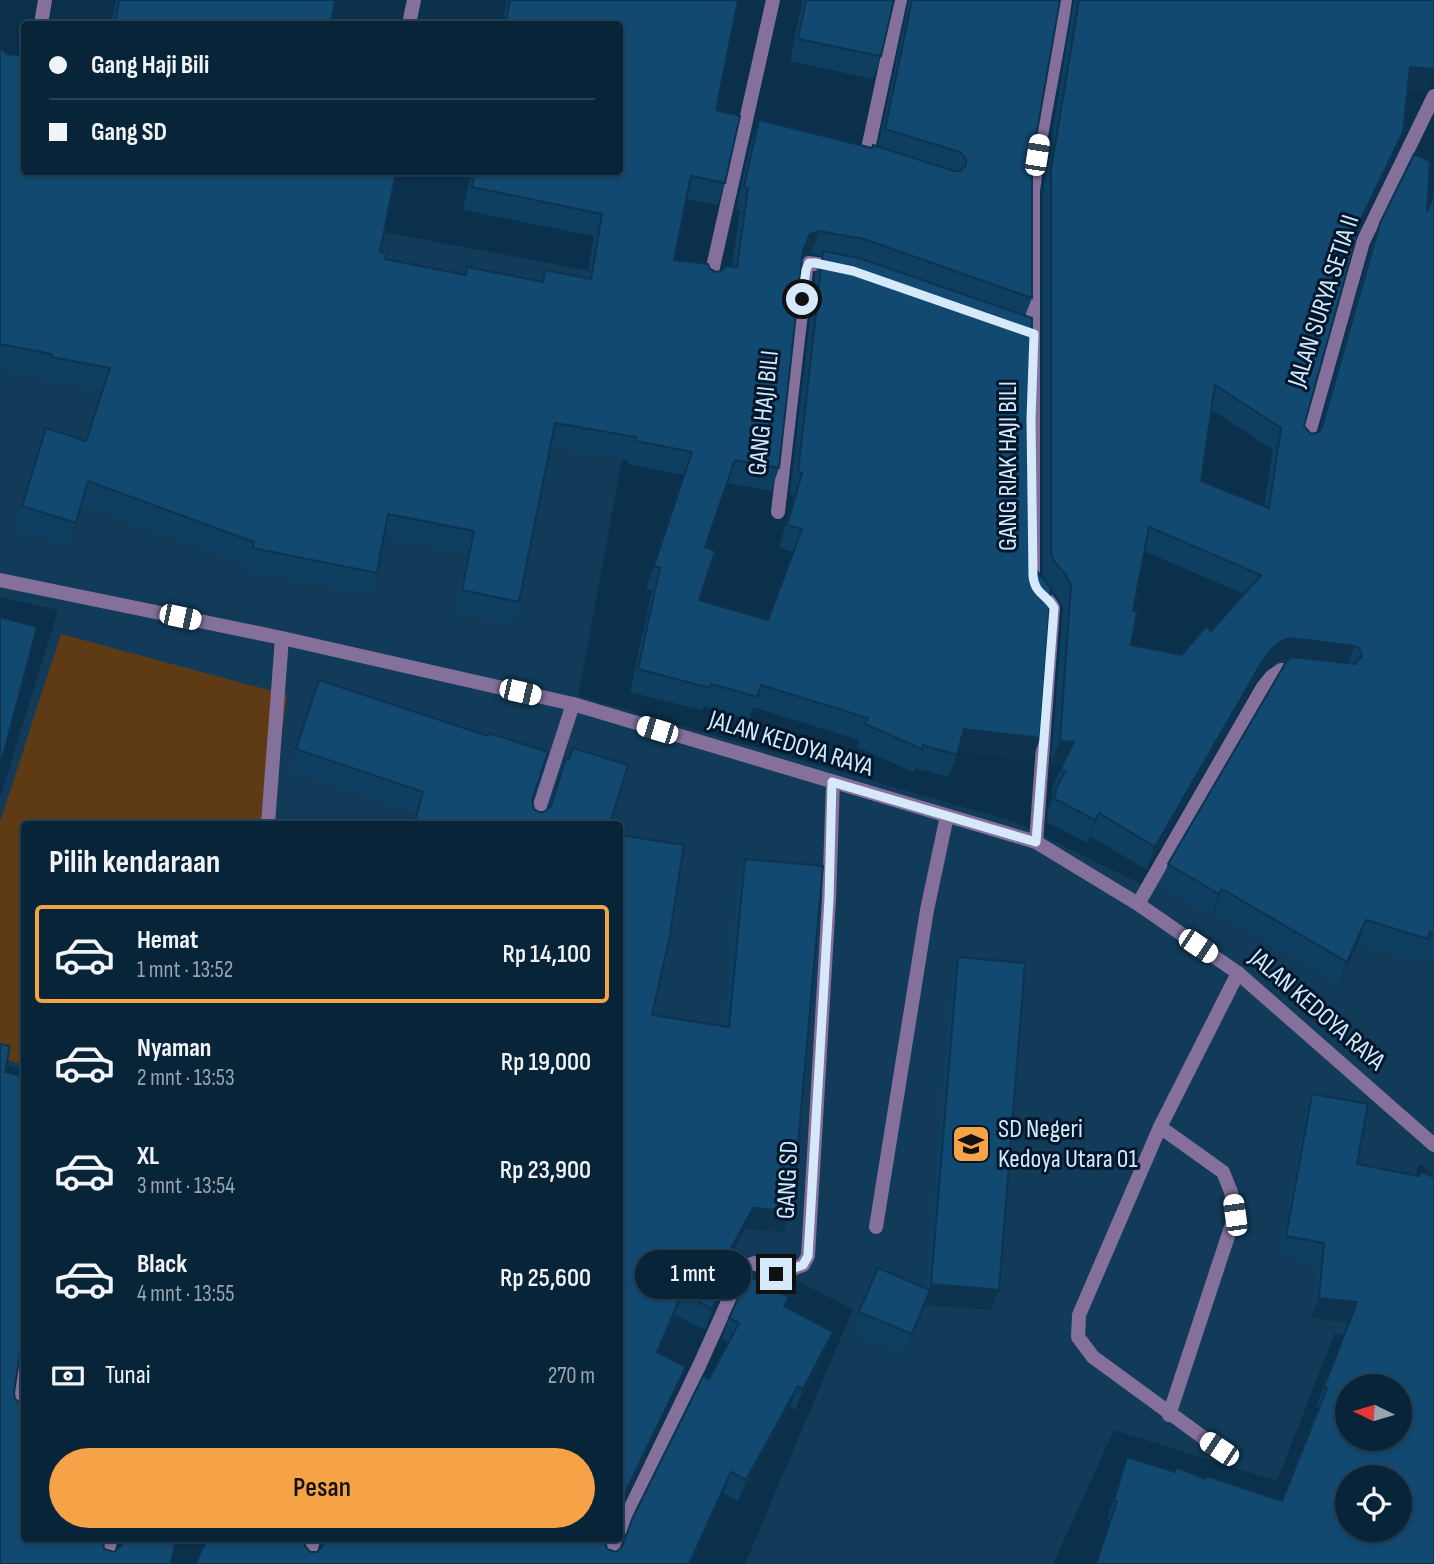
<!DOCTYPE html>
<html lang="id">
<meta charset="utf-8">
<style>
:root{--surface:#082439;--page:#163044;--text:#f1f3f6;--muted:#98a4ae;--line:#294153;--accent:#f6a246}
body{margin:0;font-family:"Sofia Sans Condensed",sans-serif;background:var(--page);color:var(--text);height:100vh;display:flex;flex-direction:column;font-size:26px;white-space:nowrap}
*{box-sizing:border-box;margin:0}
p{font-size:23px;color:var(--muted)}
.icon{flex:none;width:38px;height:38px;fill:none;stroke:currentColor;stroke-width:2;stroke-linecap:round;stroke-linejoin:round}
.map{position:relative;flex:1;overflow:hidden}
.side{position:absolute;left:21px;top:821px;width:602px;height:721px;display:flex;flex-direction:column;background:var(--surface);border-radius:7px;box-shadow:0 2px 5px #0004,0 0 0 2px var(--line)}
.side>*{flex:none}
.top-card{position:absolute;left:21px;top:21px;width:602px;height:154px;border-radius:7px;box-shadow:0 2px 5px #0004,0 0 0 2px var(--line);display:grid;align-content:center;height:154px;padding:0 28px;background:var(--surface)}
.needle{width:46px;rotate:275deg}
.controls{position:absolute;left:1335px;top:1374px;display:grid;gap:14px}
.controls a{display:grid;place-items:center;width:77px;height:77px;border-radius:50%;background:var(--surface);box-shadow:0 2px 5px #0004,0 0 0 2px var(--line);font-size:35px}
.end{position:absolute;width:32px;height:32px;margin:-16px;border:9px solid #d5e9fb;background:#111;box-shadow:0 0 0 4px #111}
.from{border-radius:50%}
.bubble{position:absolute;height:49px;border-radius:24px;background:var(--surface);box-shadow:0 2px 5px #0004,0 0 0 2px var(--line);font-size:23px;font-weight:600;line-height:49px;text-align:center}
.car{position:absolute;width:21px;height:42px;margin:-21px -10px;border-radius:9px;box-shadow:0 0 5px 2px #0007;background:linear-gradient(#fff 24%,#345 0 40%,#fff 0 76%,#345 0 86%,#fff 0)}
.top-card b{display:flex;align-items:center;gap:24px;height:66px;font-size:26px}
.top-card b+b{border-top:2px solid var(--line)}
.top-card i{width:18px;height:18px;background:var(--text)}
ul{padding:0;list-style:none}
li{display:flex;align-items:center;gap:21px;height:98px;margin:0 14px 10px;padding:0 14px;border:4px solid transparent;border-radius:7px}
li div{flex:1}
li b{display:block;font-size:26px}
li em{font-style:normal;font-weight:600}
li.selected{border-color:var(--accent)}
li>.icon{width:63px;height:63px;stroke-width:1.5}
h2{padding:0 28px;font-size:32px;line-height:84px}
.pay{display:flex;align-items:center;gap:18px;height:77px;padding:0 28px;font-size:26px}
.pay p{margin-inline-start:auto}
.primary-button{display:flex;gap:14px;margin-top:auto;padding:14px 28px}
.primary-button a{flex:1;height:80px;border-radius:42px;background:var(--accent);color:#111;font-size:28px;font-weight:600;line-height:80px;text-align:center}
.map>svg:first-child{display:block}
.built{fill:#113b59}
.green{fill:#5e3b15}
.lines{fill:none;stroke-linecap:round;stroke-linejoin:round}
.service{stroke:#85709c;stroke-width:14}
.minor{stroke:#85709c;stroke-width:14}
.tertiary{stroke:#85709c;stroke-width:14}
.wall{fill:#0f3f60;fill-rule:evenodd}
.shaded-wall{fill:#0d334e}
.building{fill:#124970;stroke:#0d334e;stroke-width:2;fill-rule:evenodd}
.route{stroke:#d5e9fb;stroke-width:9}
.labels{text-anchor:middle;dominant-baseline:central;stroke-width:6;stroke-linejoin:round;paint-order:stroke}
.street-label{font-size:26px;fill:#d5e9fb;stroke:#00172c}
.poi-label{font-size:26px;fill:#d5e9fb;stroke:#00172c;text-anchor:start}
</style>
<div class="map">
<svg width="1434" height="1564" viewBox="0 0 1434 1564">
<rect width="100%" height="100%" fill="#0b304c"/>
<polygon class="built" points="0,61 24,172 336,223 655,283 578,696 1015,822 1151,889 1277,658 1434,684 1434,1175 1420,1164 1348,1338 1335,1333 1277,1481 1114,1430 1053,1564 745,1564 853,1309 620,1191 620,824 24,824 24,1071 0,1063 0,798 58,610 0,597"/>
<polygon class="green" points="61,634 287,695 270,824 24,824 24,1065 0,1057 0,822"/>
<g class="lines">
<g class="service">
<polyline points="268,824 282,638"/>
<polyline points="1160,1127 1223,1172 1231,1192 1235,1215 1169,1415"/>
<polyline points="876,1227 927,910 947,816"/>
<polyline points="1219,1449 1093,1357 1078,1337 1079,1315 1160,1127 1238,973"/>
</g>
<g class="minor">
<polyline points="41,24 45,0"/>
<polyline points="409,24 414,0"/>
<polyline points="866,158 900,0"/>
<polyline points="709,285 773,0"/>
<polyline points="1305,447 1363,242 1434,96"/>
<polyline points="778,512 806,270 809,263 837,267"/>
<polyline points="534,824 573,704"/>
<path d="M1036,842L1053,608C1047,594 1035,595 1033,576V191C1040,127 1056,64 1065,0"/>
<polyline points="1138,904 1263,687 1271,677 1281,670 1300,672"/>
<polyline points="16,1416 24,1362"/>
<path d="M620,1530L700,1364L744,1266L755,1263C777,1277 779,1274 803,1265L808,1256L829,899L833,782"/>
<polyline points="104,1564 111,1538"/>
<polyline points="306,1564 314,1538"/>
<polyline points="606,1564 616,1538"/>
</g>
<polyline class="tertiary" points="0,580 282,638 573,704 1036,842 1138,904 1238,973 1434,1145"/>
</g>
<g class="wall">
<polygon points="116,0 335,0 331,24 111,24"/>
<path d="M507,0H738L716,110L725,183L717,205L686,199L674,260L710,269L716,272L721,271L732,267L740,210L736,209L751,143L759,120L872,148L878,147L909,0H1060L1035,143L1032,168V298L1025,316L1032,554L1036,570L1043,578V192L1074,0H1434V73L1428,88L1425,92L1408,90L1395,154L1358,230L1304,426L1311,434L1319,432L1372,245L1380,223L1427,211L1434,195V959L1422,955L1420,962L1358,943L1339,984L1214,912L1211,917L1160,886L1168,864L1287,661L1282,660L1275,662L1264,671L1255,682L1147,870L1090,836L1087,843L1047,822L1048,812L1054,794L1051,792L1062,764L1051,763L1063,608L1058,598L1051,590L1040,738L1032,761L958,752L949,777L915,768L913,772L857,747L859,740L753,707L749,720L703,706L702,710L630,692L652,591L646,589L684,475L627,464L628,460L550,447L519,602L511,624L454,613L466,553L384,537L377,573L368,595L245,570L246,565L81,504L67,546L14,529L38,451L46,428L85,441L101,390L43,380L44,377L0,369V48L7,54L380,252L385,259L464,275L467,267L541,281L545,270L587,278L594,236L463,210L471,172H620V24H502ZM811,254L822,256L815,274L790,495H794L779,548L793,552L768,620L699,600L705,547L727,483L771,491L779,468L802,257ZM1212,410L1273,450L1264,507L1201,481ZM1144,551L1244,594L1211,631L1182,655L1131,645L1133,611Z"/>
<polygon points="803,0 894,0 881,56 873,79 790,61"/>
<polygon points="319,680 532,800 534,809 539,812 544,812 549,807 566,758 569,759 573,748 610,824 412,824 416,813 289,771"/>
<polygon points="620,835 652,1015 723,1026 737,880 745,859 792,1211 784,1232 745,1229 726,1264 723,1288 705,1330 675,1315 658,1352 678,1388 620,1509"/>
<polygon points="958,957 999,1290 991,1310 925,1305 904,1355 852,1333 859,1312 925,1288 951,978"/>
<polygon points="1312,1094 1357,1164 1419,1176 1434,1564 1107,1520 1127,1457 1175,1472 1205,1479 1282,1501 1320,1408 1316,1407 1349,1322 1311,1318 1317,1263 1278,1256 1305,1114"/>
<polygon points="789,1297 785,1307 825,1353 795,1410 790,1407 738,1501 723,1493 691,1564 195,1564 304,1541 305,1546 310,1552 317,1552 321,1547 323,1538 606,1538 605,1541 607,1549 616,1552 622,1547 729,1343 722,1339 729,1318"/>
</g>
<g class="shaded-wall">
<polygon points="1410,67 1434,69 1434,73 1428,88 1425,92 1402,90"/>
<polygon points="1403,132 1395,154 1354,239 1362,217"/>
<polygon points="819,231 811,254 802,256 803,251 810,234"/>
<polygon points="1290,638 1354,646 1346,669 1282,660 1275,662 1264,671 1255,682 1147,870 1155,847 1263,660 1272,648 1284,640"/>
<polygon points="964,729 1040,738 1032,761 956,752"/>
<polygon points="1060,741 1074,742 1066,765 1051,763"/>
<polygon points="1099,813 1090,836 1087,843 1095,820"/>
<polygon points="1222,889 1214,912 1211,917 1219,894"/>
<polygon points="1366,920 1358,943 1339,984 1347,962"/>
<polygon points="753,1208 792,1211 784,1232 745,1229 715,1284 723,1263"/>
<polygon points="731,1267 723,1288 705,1330 712,1309"/>
<polygon points="931,1284 999,1290 991,1310 925,1305 904,1355"/>
<polygon points="682,1293 675,1315 649,1373 657,1352"/>
<polygon points="1319,1298 1357,1302 1349,1322 1311,1318"/>
<polygon points="833,1332 825,1353 795,1410 803,1389"/>
<polygon points="24,1336 24,1353 20,1353 22,1339"/>
<polygon points="686,1367 678,1388 620,1509 620,1503"/>
<polygon points="798,1386 790,1407 738,1501 746,1480"/>
<polygon points="731,1472 723,1493 691,1564 689,1564"/>
</g>
<g class="building">
<polygon points="119,0 335,0 331,24 115,24"/>
<polygon points="510,0 738,0 716,110 740,116 725,183 691,176 674,260 708,264 710,269 716,272 721,271 726,266 737,267 748,188 744,187 759,120 872,148 873,145 954,171 960,171 966,165 966,159 960,152 885,129 912,0 1060,0 1035,143 1032,168 1032,298 864,239 819,231 810,234 803,251 779,468 735,460 705,547 715,551 699,600 768,620 802,529 787,525 802,473 798,472 823,251 859,258 1032,318 1032,554 1036,570 1051,588 1040,738 964,729 957,755 923,745 922,749 865,724 868,718 761,685 757,697 711,684 710,688 638,669 660,568 654,566 692,452 636,441 636,437 555,423 519,602 462,590 474,531 388,514 377,573 253,548 254,542 88,481 76,523 22,506 46,428 86,441 110,368 51,357 52,354 0,344 0,48 7,54 24,56 24,172 396,172 380,252 387,253 385,259 466,275 467,267 543,282 545,270 591,279 602,214 472,187 475,172 620,172 620,24 505,24"/>
<polygon points="806,0 894,0 881,56 798,39"/>
<path d="M1079,0H1434V69L1410,67L1403,132L1362,217L1304,426L1311,434L1319,432L1322,427L1380,223L1414,154L1430,161L1427,211L1434,195V934L1430,932L1428,939L1366,920L1347,962L1222,889L1219,894L1168,864L1286,662L1292,657L1355,664L1362,656L1359,648L1354,646L1290,638L1284,640L1272,648L1263,660L1155,847L1099,813L1095,820L1055,799L1056,789L1065,772L1060,770L1074,742L1060,741L1071,585L1066,575L1053,560L1051,553V169ZM1215,385L1281,428L1269,508L1201,481ZM1149,527L1261,575L1211,631L1206,626L1182,655L1131,645L1137,611H1133Z"/>
<polygon points="0,617 37,627 0,767"/>
<polygon points="319,680 488,736 489,733 548,752 532,800 534,809 539,812 544,812 551,806 566,758 569,759 573,748 628,765 610,824 414,824 423,792 296,749"/>
<polygon points="620,835 684,845 669,940 652,1015 729,1027 745,859 823,866 792,1211 753,1208 723,1263 731,1267 712,1309 682,1293 657,1352 686,1367 620,1503"/>
<polygon points="958,957 1025,963 999,1290 931,1284"/>
<polygon points="0,1044 10,1046 5,1072 24,1077 24,1336 22,1339 14,1393 15,1399 22,1404 24,1404 24,1538 103,1538 104,1549 114,1552 121,1546 123,1538 176,1538 171,1564 0,1564"/>
<path d="M1312,1094L1368,1104L1357,1164L1419,1176L1421,1172L1434,1177V1564H1096L1117,1501L1114,1500L1127,1457L1175,1472L1176,1467L1205,1479L1207,1476L1282,1501L1327,1388L1324,1387L1357,1302L1319,1298L1324,1243L1286,1236ZM1348,1386H1400V1438H1348ZM1348,1477H1400V1530H1348Z"/>
<polygon points="878,1268 930,1290 912,1334 859,1312"/>
<polygon points="748,1276 789,1297 784,1306 833,1332 803,1389 798,1386 746,1480 731,1472 689,1564 195,1564 208,1538 305,1538 305,1546 310,1552 317,1552 323,1546 325,1538 605,1538 605,1540 607,1549 616,1552 622,1547 633,1517 703,1376 709,1379 739,1323 729,1318"/>
</g>
<g class="lines">
<path class="route" d="M776,1274L803,1265L808,1256L829,899L832,782L1036,842L1054,608C1047,594 1035,595 1033,576L1031,419L1034,334L853,271L815,263H809L806,270L802,299"/>
</g>
<defs>
<symbol id="school-square" viewBox="-11 -11 22 22"><rect x="-9" y="-9" width="18" height="18" rx="4" fill="#f6a246" stroke="#00172c"/><path d="M0-5L7-2L0 1L-7-2ZM-4 1L0 2.5L4 1V4Q0 6-4 4Z" fill="#111"/></symbol>
</defs>
<g fill-rule="evenodd">
<use href="#school-square" x="949" y="1122" width="44" height="44"/>
</g>
<g class="labels">
<g class="street-label">
<text transform="translate(1324 301) rotate(-72)">JALAN SURYA SETIA II</text>
<text transform="translate(764 413) rotate(-84)">GANG HAJI BILI</text>
<text transform="translate(1008 466) rotate(-90)">GANG RIAK HAJI BILI</text>
<text transform="translate(791 744) rotate(17)">JALAN KEDOYA RAYA</text>
<text transform="translate(1317 1010) rotate(41)">JALAN KEDOYA RAYA</text>
<text transform="translate(788 1180) rotate(-87)">GANG SD</text>
</g>
<g class="poi-label">
<text x="998" y="1129">SD Negeri<tspan x="998" dy="30">Kedoya Utara 01</tspan></text>
</g>
</g>
</svg>
<div class="controls">
<a><svg class="needle" viewBox="-14 -14 28 28"><path d="M0-13l5 13h-10z" fill="#e53935"/><path d="M0 13l5-13h-10z" fill="#98a4ae"/></svg></a>
<a><svg class="icon" aria-label="locate" viewBox="0 0 24 24"><circle cx="12" cy="12" r="6"/><path d="M12 2v4M12 18v4M2 12h4M18 12h4"/></svg></a>
</div>
<i class="end from" style="left:802px;top:299px"></i>
<i class="end" style="left:776px;top:1274px"></i>
<div class="bubble" style="left:635px;top:1250px;width:116px">1 mnt</div>
<i class="car" style="left:1037px;top:155px;rotate:9deg"></i>
<i class="car" style="left:180px;top:617px;rotate:102deg"></i>
<i class="car" style="left:520px;top:692px;rotate:103deg"></i>
<i class="car" style="left:657px;top:730px;rotate:287deg"></i>
<i class="car" style="left:1198px;top:946px;rotate:124deg"></i>
<i class="car" style="left:1235px;top:1215px;rotate:352deg"></i>
<i class="car" style="left:1219px;top:1449px;rotate:304deg"></i>
<div class="top-card">
<b><i class="from"></i>Gang Haji Bili</b>
<b><i></i>Gang SD</b>
</div>
<section class="side">
<h2>Pilih kendaraan</h2>
<ul>
<li class="selected"><svg class="icon" aria-label="car" viewBox="0 0 24 24"><path d="M5 17H2v-5l4-1 3-4h7l3 4 3 1v5h-3M9 17h6M6 11h13"/><circle cx="7" cy="17" r="2"/><circle cx="17" cy="17" r="2"/></svg><div><b>Hemat</b><p>1 mnt · 13:52</p></div><em>Rp 14,100</em></li>
<li><svg class="icon" aria-label="car" viewBox="0 0 24 24"><path d="M5 17H2v-5l4-1 3-4h7l3 4 3 1v5h-3M9 17h6M6 11h13"/><circle cx="7" cy="17" r="2"/><circle cx="17" cy="17" r="2"/></svg><div><b>Nyaman</b><p>2 mnt · 13:53</p></div><em>Rp 19,000</em></li>
<li><svg class="icon" aria-label="car" viewBox="0 0 24 24"><path d="M5 17H2v-5l4-1 3-4h7l3 4 3 1v5h-3M9 17h6M6 11h13"/><circle cx="7" cy="17" r="2"/><circle cx="17" cy="17" r="2"/></svg><div><b>XL</b><p>3 mnt · 13:54</p></div><em>Rp 23,900</em></li>
<li><svg class="icon" aria-label="car" viewBox="0 0 24 24"><path d="M5 17H2v-5l4-1 3-4h7l3 4 3 1v5h-3M9 17h6M6 11h13"/><circle cx="7" cy="17" r="2"/><circle cx="17" cy="17" r="2"/></svg><div><b>Black</b><p>4 mnt · 13:55</p></div><em>Rp 25,600</em></li>
</ul>
<div class="pay"><svg class="icon" aria-label="cash" viewBox="0 0 24 24"><path d="M3 7h18v10H3z"/><circle cx="12" cy="12" r="2"/></svg>Tunai<p>270 m</p></div>
<div class="primary-button"><a>Pesan</a></div>
</section>
</div>
